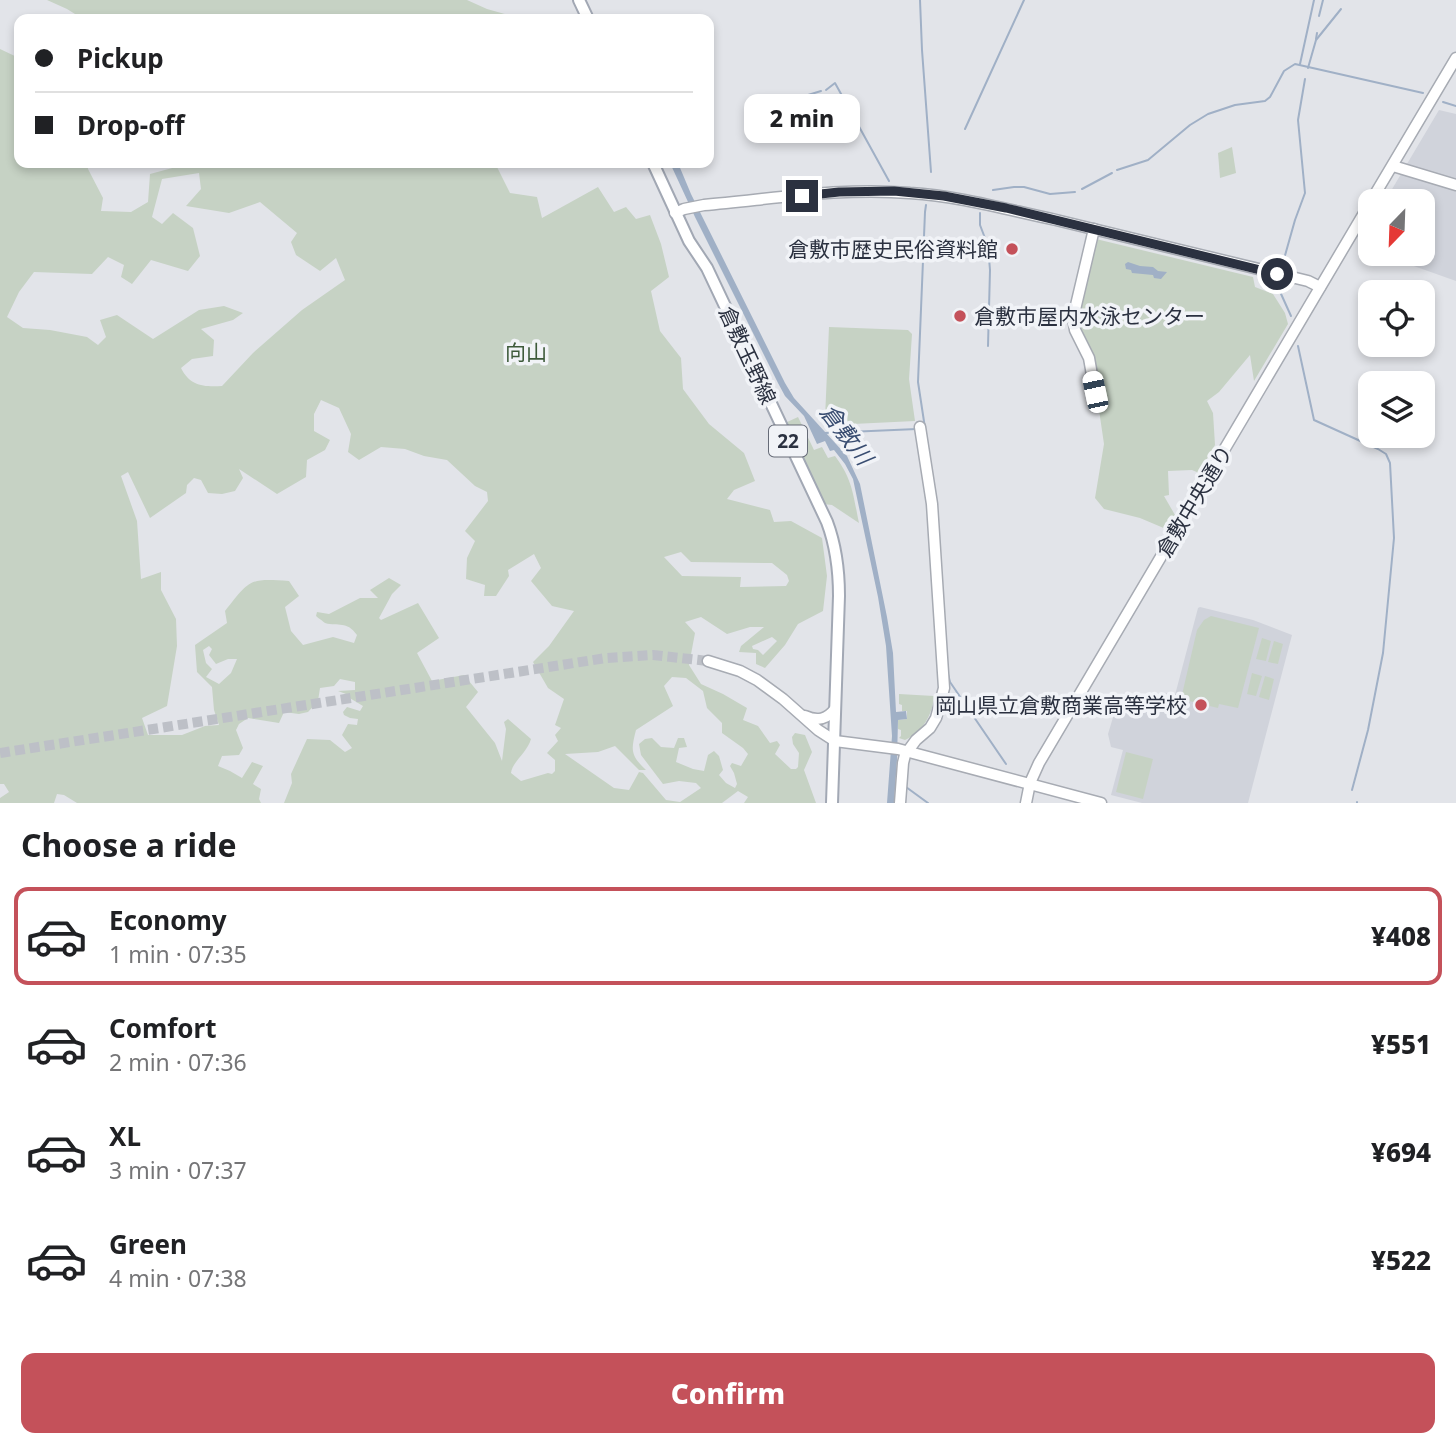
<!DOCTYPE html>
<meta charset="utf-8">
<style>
:root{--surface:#fff;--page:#f2f2f2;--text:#202124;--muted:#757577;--line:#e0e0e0;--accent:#c4515a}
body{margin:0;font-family:"Noto Sans","Noto Sans JP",sans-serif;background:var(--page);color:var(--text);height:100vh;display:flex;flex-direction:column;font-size:26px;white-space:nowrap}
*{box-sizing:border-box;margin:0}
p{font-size:23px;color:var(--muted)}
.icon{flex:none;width:38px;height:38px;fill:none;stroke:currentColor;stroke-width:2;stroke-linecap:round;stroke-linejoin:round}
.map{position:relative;height:803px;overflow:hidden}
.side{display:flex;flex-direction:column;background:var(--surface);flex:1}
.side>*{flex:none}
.top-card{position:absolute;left:14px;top:14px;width:700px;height:154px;border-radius:14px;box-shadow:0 4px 10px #0003;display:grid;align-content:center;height:154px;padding:0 21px;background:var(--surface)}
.needle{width:46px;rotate:203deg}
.fabs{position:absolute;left:1358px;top:189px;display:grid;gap:14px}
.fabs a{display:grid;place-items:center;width:77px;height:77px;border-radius:14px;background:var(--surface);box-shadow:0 4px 10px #0003;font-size:35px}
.end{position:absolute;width:32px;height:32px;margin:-16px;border:9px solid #2b3140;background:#fff;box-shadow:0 0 0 4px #fff}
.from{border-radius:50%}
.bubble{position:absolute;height:49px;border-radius:14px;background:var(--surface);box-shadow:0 4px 10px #0003;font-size:23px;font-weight:800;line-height:49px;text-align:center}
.car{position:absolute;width:21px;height:42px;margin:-21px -10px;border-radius:9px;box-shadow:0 0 5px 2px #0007;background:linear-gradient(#fff 24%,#345 0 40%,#fff 0 76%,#345 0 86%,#fff 0)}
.top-card b{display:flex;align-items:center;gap:24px;height:66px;font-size:26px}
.top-card b+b{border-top:2px solid var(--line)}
.top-card i{width:18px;height:18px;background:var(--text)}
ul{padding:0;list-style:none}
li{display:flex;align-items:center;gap:21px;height:98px;margin:0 14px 10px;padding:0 7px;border:4px solid transparent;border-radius:14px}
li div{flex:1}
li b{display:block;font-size:26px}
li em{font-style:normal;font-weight:800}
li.selected{border-color:var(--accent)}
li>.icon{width:63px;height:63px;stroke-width:1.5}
h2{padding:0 21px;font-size:32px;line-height:84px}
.primary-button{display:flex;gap:14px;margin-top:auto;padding:14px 21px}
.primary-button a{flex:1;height:80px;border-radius:14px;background:var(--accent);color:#fff;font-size:28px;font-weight:800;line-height:80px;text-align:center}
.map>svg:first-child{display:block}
.built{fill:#d0d3db}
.green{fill:#c6d2c4;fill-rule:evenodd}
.water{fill:#a0b0c6}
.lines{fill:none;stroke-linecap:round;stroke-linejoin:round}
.stream{stroke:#a0b0c6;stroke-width:2}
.secondary-tunnel{stroke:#bdc0c7;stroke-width:10;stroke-dasharray:10 5;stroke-linecap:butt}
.secondary-casing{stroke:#a7abb3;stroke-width:13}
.primary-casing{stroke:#a2a8b4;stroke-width:14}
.secondary{stroke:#fff;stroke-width:10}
.primary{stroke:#fff;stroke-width:10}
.route{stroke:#2b3140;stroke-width:9}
.poi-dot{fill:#c4515a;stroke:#f1f3f7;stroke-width:2.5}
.labels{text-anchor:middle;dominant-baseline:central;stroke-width:7;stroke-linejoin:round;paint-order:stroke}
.shield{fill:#f1f3f7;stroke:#666b77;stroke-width:2}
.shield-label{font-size:19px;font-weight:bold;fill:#2b3140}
.poi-label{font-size:21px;fill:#2b3140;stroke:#f1f3f7;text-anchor:end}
.park-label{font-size:21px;fill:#3d5a3a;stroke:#f1f3f7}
.street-label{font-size:21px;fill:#2b3140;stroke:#f1f3f7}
.water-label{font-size:23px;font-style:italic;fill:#394d71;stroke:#f1f3f7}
</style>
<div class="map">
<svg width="1456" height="803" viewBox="0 0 1456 803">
<rect width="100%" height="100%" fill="#e2e4e9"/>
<g class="built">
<polygon points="1439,110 1456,114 1456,281 1380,254 1423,254 1423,201 1385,201"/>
<polygon points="1200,607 1253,620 1292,635 1248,803 1142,803 1111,795 1123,750 1111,747 1108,734 1114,714 1116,710 1166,693 1175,695 1198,608"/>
</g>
<g class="green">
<polygon points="47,0 467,0 487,9 523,19 83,19 67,9"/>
<path d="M0,49L19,58V163H87L88,169L103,198L101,211L131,212L148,202L150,174L191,163H495L510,193L537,197L542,218L598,187L614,212L626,207L636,219L650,215L661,244L669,277L651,291L660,331L681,358L683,389L709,424L744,453L755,481L734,490L727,499L770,510L774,522L791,521L822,538L827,576L823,611L798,624L785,645L765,668L756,664V653L739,652L741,646L764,627H750L727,634L701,617L685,622L695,633L689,665L701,684L723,694L747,708L743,720L758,726L770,743L777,741L780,745L775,754L791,769H796L798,767L799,753L793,744L792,737L795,733L805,735L812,752L804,770L816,803H744L748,797L738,791L722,803H284L292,783L291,774L307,739L330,740L345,752L352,748L342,735L348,724L357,725L358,719L350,718L344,715L343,712L347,707L360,711L363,706L348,697L346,694L338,691L355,690V682L340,679L334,686L320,688L318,701L308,712L299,714L284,712L279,723L248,718L239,724L236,730L243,748L239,755L222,756L218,766L230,771L242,778L252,762L263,766L253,784L261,789L259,799L261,803H77L64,795L57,794L54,803H0V798L9,792L4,784H0ZM199,173L201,189L186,206L229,213L260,202L297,233L291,242L296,255L320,271L336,258L345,280L302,310L253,353L222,386C203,387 190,386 181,368L192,359L213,356L214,340L201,329L233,320L243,313L224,306L199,310L153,339L117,315L100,320L106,337L98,345L87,337L50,330L23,328L7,317L19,292L34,272L92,274L108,257L124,265L121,277L132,284L151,260L188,271L200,256L193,228L173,213L162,224L152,217L162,179ZM321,400L339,408L351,434L348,452L359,460L381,447L405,449L424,456L447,460L475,486L487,492L488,501L465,531L475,541L467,558L466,579L485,585L484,596H496L509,576L508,570L534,554L541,568L531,581L552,606L574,611L549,646L533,662L548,688L564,699L555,725L561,728L555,735L558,741L547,753L555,760V771L552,774L548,773L521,781L511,773C512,762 527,753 531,739L508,719L504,722L506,729L502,761L495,743L466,707L478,692L464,675L432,681L417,653L439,638L418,603L381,620L379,618L392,594L401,585L389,578L370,590L378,598H360L329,614L317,612L316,616C317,617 324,622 325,623C339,627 346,620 357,635L354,643L333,637L303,645L291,631L285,607L299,596L289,581C248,578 250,580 225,611L227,623L195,645L197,672L212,687L214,710L219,725L205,726L182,735H148L142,718L167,706L177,646L176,619L161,590V572L141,579L137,521L121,476L128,472L150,518L186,493L187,485L194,478L201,480L208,493L222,494L235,491L243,478L239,469L277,494L306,477L307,460L325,450L330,440L314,431V414ZM681,552L691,562L772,563L787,575L789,581L786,586L740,587L741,577L682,576L664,557ZM772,637L777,641L763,655L758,650L753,649L752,646ZM209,646L212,649L209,655L216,664L228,659H237L231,673L219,684L206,677L212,669L206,663L203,650ZM672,677L686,678L703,691L707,708L722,723V733L743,748L748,754L741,766L732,763L730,766L734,773L737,784L735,788L726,783L719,775L723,770L719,756L714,751L708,755L704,771L693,769L676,762L679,748L687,747L684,738H678L674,748L661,747L652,738L645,739L639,744L641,755L663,784L679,781L696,783L701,788L680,802L666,800L643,773L639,772L629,790L614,788L565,754L598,752L615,746L639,770H646C630,755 631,750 636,730L673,706L664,686Z"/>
<polygon points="1232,147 1236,173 1220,178 1218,153"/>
<polygon points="1096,239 1253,277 1255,287 1273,294 1285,313 1288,324 1254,381 1250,355 1219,392 1207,401 1213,413 1215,445 1199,473 1192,470 1168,471 1169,495 1164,496 1175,515 1166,529 1140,518 1104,509 1095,498 1104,444 1099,410 1094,399 1097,382 1094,355 1080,332 1078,320"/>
<polygon points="829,327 908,330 912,334 909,379 915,421 832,425 825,418"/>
<path d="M798,417L814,450L822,447L828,458L835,456C853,480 853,495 859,523L832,505L823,504L785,423Z"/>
<polygon points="1211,616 1259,628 1238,708 1219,704 1218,708 1181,699 1197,630 1204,620"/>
<polygon points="1262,638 1271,641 1266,661 1256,659"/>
<polygon points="1274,641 1283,644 1278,664 1268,662"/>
<polygon points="1252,673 1262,676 1256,696 1247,694"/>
<polygon points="1265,676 1274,679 1269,700 1259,697"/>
<path d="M899,694L934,696C933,714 922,733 905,740L899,738L901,736V730L898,729V720L907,719V711H902V705L899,704Z"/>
<polygon points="1126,752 1153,759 1143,799 1116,792"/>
</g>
<g class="water">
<polygon points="670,163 678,163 691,194 785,383 794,398 847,456 860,484 887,617 893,653 896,712 906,711 907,719 898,720 897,760 894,803 887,803 892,736 886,646 878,597 853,479 845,464 834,450 830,451 825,441 817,444 804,416 785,396 778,383 695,217"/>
<polygon points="1128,262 1140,266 1153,267 1158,271 1167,272 1161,279 1154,278 1153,275 1132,273 1131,270 1126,269 1125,264"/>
</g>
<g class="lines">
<g class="stream">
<polyline points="920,0 922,50 931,172"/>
<polyline points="1319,16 1323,0"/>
<polyline points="1316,39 1317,33"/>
<polyline points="1300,64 1314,0"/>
<polyline points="1308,68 1316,40 1341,9"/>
<polyline points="826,90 835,83 889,181"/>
<polyline points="808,95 821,91"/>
<polyline points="1443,102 1456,106"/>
<polyline points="965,129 1024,0"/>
<polyline points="1117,170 1148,160 1190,125 1208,114 1235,105 1265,101 1270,97 1284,71 1295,64 1423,93"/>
<polyline points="1082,189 1112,173"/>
<polyline points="993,190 1014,187 1024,187 1050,194 1075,192"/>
<polyline points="980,213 980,225 988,246 990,270 988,346"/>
<polyline points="1284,259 1295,220 1305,193 1298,120 1305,79"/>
<polyline points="1277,285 1291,316"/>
<polyline points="1298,346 1314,420 1378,449 1386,454 1390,463 1394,538 1383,653 1368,730 1352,790"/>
<polyline points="925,428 918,382 925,212 926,205"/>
<polyline points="825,433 917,429"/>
<polyline points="926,437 934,487"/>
<polyline points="948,674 950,682 1006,764"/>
<polyline points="906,787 928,803"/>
<polyline points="1357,802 1357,803"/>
</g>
<polyline class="secondary-tunnel" points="0,753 606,658 653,655 708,661"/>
<defs>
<g id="secondary">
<polyline points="1393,166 1456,185"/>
<polyline points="1371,201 1456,58"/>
<path d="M675,213L684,209L704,205C773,199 842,187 910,193C960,196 1008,210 1056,220C1140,240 1224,261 1308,281L1320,287"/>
<polyline points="1094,229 1073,318 1075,330 1089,358 1095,392"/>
<polyline points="708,661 740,671 757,680 783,699 818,730 835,741 898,749 1101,803"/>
<path d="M805,716C818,722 827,719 835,709"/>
<polyline points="900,803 903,763 905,755 916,740 930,728 936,718 944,688 932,504 920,427"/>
<polyline points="1026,803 1030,783 1039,763 1370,203"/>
</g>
<g id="primary">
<polyline points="579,0 588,19"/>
<path d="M653,163L689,241L707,268L827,522C836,546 839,570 839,596L832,803"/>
</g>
</defs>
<use href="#secondary" class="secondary-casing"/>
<use href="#primary" class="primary-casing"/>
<use href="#secondary" class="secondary"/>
<use href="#primary" class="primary"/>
</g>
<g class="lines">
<polyline class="route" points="802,196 839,192 894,191 944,196 1006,208 1277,274"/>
</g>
<g class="poi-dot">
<circle cx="1012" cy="249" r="7"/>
<circle cx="960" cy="316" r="7"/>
<circle cx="1201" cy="705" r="7"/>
</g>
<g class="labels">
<rect class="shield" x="769" y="425.5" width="38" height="31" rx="5"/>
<g class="shield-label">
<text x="788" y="441">22</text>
</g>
<g class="poi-label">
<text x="998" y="249">倉敷市歴史民俗資料館</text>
<text x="974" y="316" text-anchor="start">倉敷市屋内水泳センター</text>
<text x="1187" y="705">岡山県立倉敷商業高等学校</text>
</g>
<g class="park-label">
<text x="526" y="352">向山</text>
</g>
<g class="street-label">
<text transform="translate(748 355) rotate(65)">倉敷玉野線</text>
<text transform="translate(1194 501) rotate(-59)">倉敷中央通り</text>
</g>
<g class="water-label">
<text transform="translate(847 434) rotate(53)">倉敷川</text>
</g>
</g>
</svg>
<div class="fabs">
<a><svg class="needle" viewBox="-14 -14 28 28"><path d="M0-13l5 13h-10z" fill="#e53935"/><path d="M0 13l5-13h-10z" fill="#757577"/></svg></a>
<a><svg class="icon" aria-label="locate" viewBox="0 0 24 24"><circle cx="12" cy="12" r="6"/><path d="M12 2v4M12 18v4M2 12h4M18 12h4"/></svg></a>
<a><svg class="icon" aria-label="layers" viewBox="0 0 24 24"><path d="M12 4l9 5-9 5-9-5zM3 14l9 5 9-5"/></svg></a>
</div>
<i class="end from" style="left:1277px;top:274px"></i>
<i class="end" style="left:802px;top:196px"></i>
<div class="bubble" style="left:744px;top:94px;width:116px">2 min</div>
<i class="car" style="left:1095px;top:392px;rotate:348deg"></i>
<div class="top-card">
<b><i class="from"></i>Pickup</b>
<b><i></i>Drop-off</b>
</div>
</div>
<section class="side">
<h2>Choose a ride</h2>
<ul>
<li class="selected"><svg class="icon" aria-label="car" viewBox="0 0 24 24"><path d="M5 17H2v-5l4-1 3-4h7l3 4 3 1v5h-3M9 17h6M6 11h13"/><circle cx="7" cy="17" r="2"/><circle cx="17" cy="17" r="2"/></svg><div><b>Economy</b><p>1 min · 07:35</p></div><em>¥408</em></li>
<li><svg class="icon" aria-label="car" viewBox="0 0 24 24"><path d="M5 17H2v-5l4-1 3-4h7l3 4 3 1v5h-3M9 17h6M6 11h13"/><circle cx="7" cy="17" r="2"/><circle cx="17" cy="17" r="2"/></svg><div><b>Comfort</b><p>2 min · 07:36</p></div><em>¥551</em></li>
<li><svg class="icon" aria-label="car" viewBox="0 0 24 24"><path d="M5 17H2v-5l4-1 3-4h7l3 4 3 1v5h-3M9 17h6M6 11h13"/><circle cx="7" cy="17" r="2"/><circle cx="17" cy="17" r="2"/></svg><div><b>XL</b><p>3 min · 07:37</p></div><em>¥694</em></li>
<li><svg class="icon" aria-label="car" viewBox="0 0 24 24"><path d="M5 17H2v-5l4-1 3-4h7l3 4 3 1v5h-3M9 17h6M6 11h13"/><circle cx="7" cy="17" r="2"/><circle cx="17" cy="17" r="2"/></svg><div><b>Green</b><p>4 min · 07:38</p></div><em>¥522</em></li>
</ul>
<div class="primary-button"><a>Confirm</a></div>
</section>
